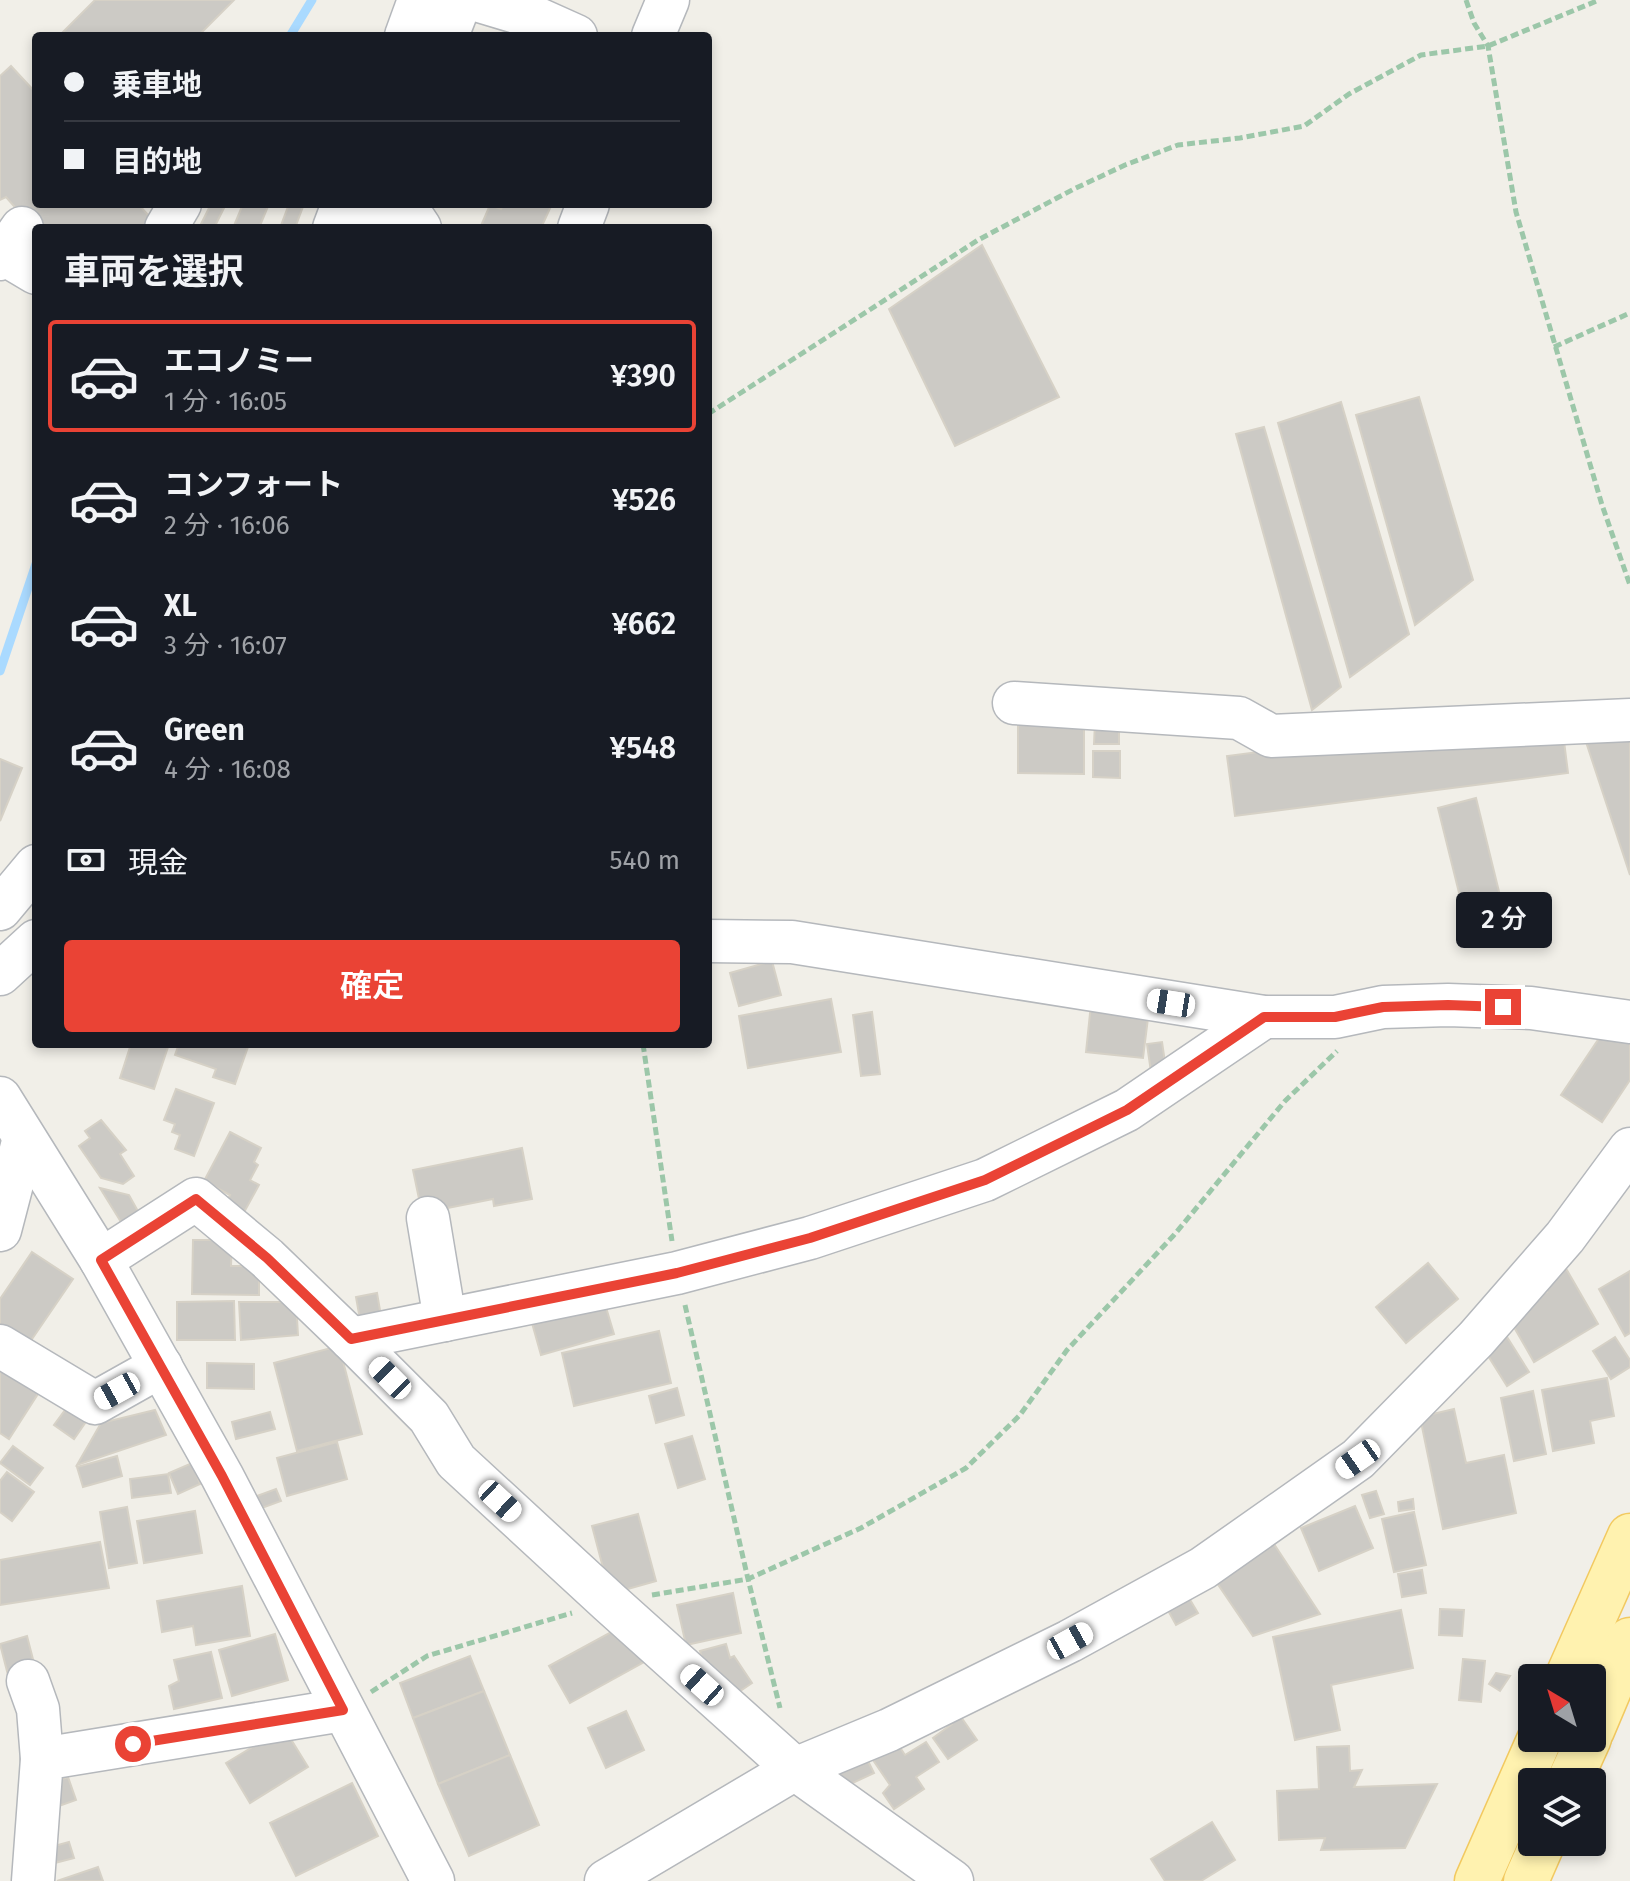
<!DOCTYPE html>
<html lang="ja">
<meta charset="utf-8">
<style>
:root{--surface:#171b24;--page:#20242c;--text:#f1f3f6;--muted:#9ea1a6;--line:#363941;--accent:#ea4335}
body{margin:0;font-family:"Fira Sans","Noto Sans JP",sans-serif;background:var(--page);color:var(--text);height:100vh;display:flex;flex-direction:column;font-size:30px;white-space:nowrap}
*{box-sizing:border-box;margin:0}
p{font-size:26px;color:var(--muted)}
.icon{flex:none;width:44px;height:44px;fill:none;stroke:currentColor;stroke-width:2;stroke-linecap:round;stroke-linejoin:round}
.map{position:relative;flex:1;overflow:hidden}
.drawer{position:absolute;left:32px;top:224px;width:680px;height:824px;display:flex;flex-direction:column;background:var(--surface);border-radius:8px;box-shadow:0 4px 12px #0003}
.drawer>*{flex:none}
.guide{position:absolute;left:32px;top:32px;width:680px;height:176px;border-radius:8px;box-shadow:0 4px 12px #0003;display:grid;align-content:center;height:176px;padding:0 32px;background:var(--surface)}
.needle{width:52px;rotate:322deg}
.fabs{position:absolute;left:1518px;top:1664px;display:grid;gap:16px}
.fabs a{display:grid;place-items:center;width:88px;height:88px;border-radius:8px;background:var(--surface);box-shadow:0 4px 12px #0003;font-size:40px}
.end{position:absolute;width:36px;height:36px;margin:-18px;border:10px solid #ea4335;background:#fff;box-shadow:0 0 0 4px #fff}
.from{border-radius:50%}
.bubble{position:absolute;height:56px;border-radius:8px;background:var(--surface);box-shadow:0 4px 12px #0003;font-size:26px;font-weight:600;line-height:56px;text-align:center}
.car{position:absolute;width:24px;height:48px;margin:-24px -12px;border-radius:10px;box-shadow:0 0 6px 2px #0007;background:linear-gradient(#fff 24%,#345 0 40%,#fff 0 76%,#345 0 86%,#fff 0)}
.guide b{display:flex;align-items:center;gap:28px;height:76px;font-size:30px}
.guide b+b{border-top:2px solid var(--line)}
.guide i{width:20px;height:20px;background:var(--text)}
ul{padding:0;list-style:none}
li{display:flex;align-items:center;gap:24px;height:112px;margin:0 16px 12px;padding:0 16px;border:4px solid transparent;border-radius:8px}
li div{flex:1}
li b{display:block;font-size:30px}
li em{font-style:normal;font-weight:600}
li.active{border-color:var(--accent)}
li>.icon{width:72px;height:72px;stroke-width:1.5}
h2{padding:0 32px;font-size:36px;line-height:96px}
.pay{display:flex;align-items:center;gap:20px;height:88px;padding:0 32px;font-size:30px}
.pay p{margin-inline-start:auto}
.cta{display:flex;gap:16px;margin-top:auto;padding:16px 32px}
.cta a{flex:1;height:92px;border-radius:8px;background:var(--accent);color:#fff;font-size:32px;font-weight:600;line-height:92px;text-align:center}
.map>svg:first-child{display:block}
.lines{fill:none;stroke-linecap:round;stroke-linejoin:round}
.stream{stroke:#aadaff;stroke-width:9}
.building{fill:#cccac5;stroke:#d6d1c6;stroke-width:2}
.minor-casing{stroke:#b5b8bc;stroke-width:45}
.major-casing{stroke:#f2c960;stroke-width:47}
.path{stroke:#9cc7a9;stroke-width:5;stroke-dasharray:8 4;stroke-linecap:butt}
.minor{stroke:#fff;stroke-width:42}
.major{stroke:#fff2af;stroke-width:44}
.route{stroke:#ea4335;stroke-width:10}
</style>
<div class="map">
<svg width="1630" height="1881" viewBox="0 0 1630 1881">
<rect width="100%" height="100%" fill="#f1efe8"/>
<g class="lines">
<g class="stream">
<polyline points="290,36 312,0"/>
<polyline points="0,671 36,564"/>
</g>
</g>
<g class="building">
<polygon points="95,0 234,0 198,36 59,36"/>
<polygon points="11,66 36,93 36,204 138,204 151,218 147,228 36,228 36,231 6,197 0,200 0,76"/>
<polygon points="211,204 226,204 214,228 199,228"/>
<polygon points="243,204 269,204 259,228 233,228"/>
<polygon points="289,204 304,204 295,228 280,228"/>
<polygon points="504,204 552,204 541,228 480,228 490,205 501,209"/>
<polygon points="982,245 1059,397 955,446 889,309"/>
<polygon points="1419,397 1473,580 1415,625 1356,415"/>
<polygon points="1341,402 1409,634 1350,677 1278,423"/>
<polygon points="1264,427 1341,687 1312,710 1236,434"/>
<polygon points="1095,722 1119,722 1119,744 1094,744"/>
<polygon points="1018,725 1084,725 1084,774 1018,773"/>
<polygon points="1630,727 1630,875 1586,742"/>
<polygon points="1421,731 1424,751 1563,733 1568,773 1235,816 1227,756"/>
<polygon points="1093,751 1120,751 1120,778 1093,777"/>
<polygon points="0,759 22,768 0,821"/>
<polygon points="1476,798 1505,916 1467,925 1438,808"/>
<polygon points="772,961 781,995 739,1006 730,973"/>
<polygon points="831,999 841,1052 748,1068 739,1016"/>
<polygon points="1091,1004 1149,1010 1143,1058 1086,1052"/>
<polygon points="872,1012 880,1074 861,1076 853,1015"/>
<polygon points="1608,1025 1630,1040 1630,1080 1602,1122 1561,1095"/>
<polygon points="1162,1042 1167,1076 1152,1079 1147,1044"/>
<polygon points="131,1044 169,1044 154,1089 120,1078"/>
<polygon points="179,1044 249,1044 235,1084 213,1077 216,1069 175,1055"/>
<polygon points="176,1089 214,1103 194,1156 175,1149 180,1135 172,1132 175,1124 164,1120"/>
<polygon points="101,1120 126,1150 120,1154 134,1176 123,1184 101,1178 79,1146 90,1138 85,1131"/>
<polygon points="230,1132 261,1148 254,1162 258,1165 250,1180 259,1185 242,1216 224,1207 230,1195 204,1181"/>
<polygon points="522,1148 532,1199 494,1206 493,1199 422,1213 413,1170"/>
<polygon points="100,1188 129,1195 139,1213 121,1222"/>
<polygon points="193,1240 232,1240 231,1266 259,1266 259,1295 192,1294"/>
<polygon points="32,1252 73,1279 28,1345 0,1327 0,1299"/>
<polygon points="1428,1263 1458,1299 1406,1343 1376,1307"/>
<polygon points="1564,1265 1598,1324 1534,1362 1507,1315 1547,1292 1540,1280"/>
<polygon points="1630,1271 1630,1333 1625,1336 1599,1289"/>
<polygon points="377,1293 382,1322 361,1325 356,1297"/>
<polygon points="602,1294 614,1334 541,1355 530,1316"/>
<polygon points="234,1301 235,1340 177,1340 177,1302"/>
<polygon points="239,1302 296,1302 298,1335 241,1340"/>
<polygon points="1502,1329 1529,1372 1507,1386 1480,1343"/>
<polygon points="659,1331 671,1383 574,1406 562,1353"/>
<polygon points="1615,1337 1630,1360 1630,1367 1611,1379 1593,1351"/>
<polygon points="339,1346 362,1434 297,1451 274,1363"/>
<polygon points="0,1363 43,1386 9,1439 0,1433"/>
<polygon points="207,1363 254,1364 254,1389 207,1388"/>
<polygon points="1607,1378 1614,1416 1590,1421 1594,1443 1553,1451 1542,1390"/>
<polygon points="677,1388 684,1415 656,1423 649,1396"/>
<polygon points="1533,1391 1546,1454 1514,1461 1501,1398"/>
<polygon points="71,1402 90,1416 74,1439 54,1425"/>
<polygon points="1454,1409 1466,1463 1504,1455 1516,1513 1443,1529 1420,1417"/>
<polygon points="155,1410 166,1435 77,1465 101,1423"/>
<polygon points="270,1412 275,1429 236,1439 232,1422"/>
<polygon points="692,1436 705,1479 678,1488 665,1444"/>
<polygon points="337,1442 347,1479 287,1496 277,1458"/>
<polygon points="13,1446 43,1468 30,1485 0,1463"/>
<polygon points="117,1456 122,1476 83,1487 77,1467"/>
<polygon points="192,1463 200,1484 178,1494 169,1473"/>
<polygon points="7,1472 34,1492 12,1521 0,1512 0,1481"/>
<polygon points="168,1474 171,1493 132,1498 130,1479"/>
<polygon points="276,1489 281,1501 259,1509 254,1497"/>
<polygon points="1376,1491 1384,1514 1370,1518 1362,1495"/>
<polygon points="1413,1499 1414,1509 1399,1511 1398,1502"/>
<polygon points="1355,1506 1373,1548 1319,1571 1301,1528"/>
<polygon points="127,1507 137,1563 109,1568 100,1512"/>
<polygon points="195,1511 202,1553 144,1563 137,1521"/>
<polygon points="1414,1512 1426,1565 1394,1572 1382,1519"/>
<polygon points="638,1514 656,1581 610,1594 592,1526"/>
<polygon points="100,1542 109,1588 0,1605 0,1560"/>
<polygon points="1274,1544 1320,1614 1253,1636 1217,1583"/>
<polygon points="1422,1570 1426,1593 1402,1597 1398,1574"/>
<polygon points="242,1586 250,1636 196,1645 193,1626 162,1632 157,1601"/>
<polygon points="733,1593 741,1633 686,1645 677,1605"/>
<polygon points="1186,1593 1198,1613 1176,1625 1165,1605"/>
<polygon points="1440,1609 1464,1610 1462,1636 1439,1635"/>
<polygon points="1401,1610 1413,1668 1331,1685 1340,1730 1295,1740 1273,1637"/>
<polygon points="624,1625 644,1662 570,1703 549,1666"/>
<polygon points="275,1634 288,1680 232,1696 219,1650"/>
<polygon points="27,1636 35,1667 8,1675 0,1644"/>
<polygon points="726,1644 730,1658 734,1656 752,1683 730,1698 706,1672 700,1651"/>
<polygon points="211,1652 222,1698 174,1709 169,1686 179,1681 174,1660"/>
<polygon points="470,1656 484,1691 413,1718 400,1683"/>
<polygon points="1463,1659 1485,1661 1481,1702 1459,1700"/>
<polygon points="1496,1673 1510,1676 1500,1691 1489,1684"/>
<polygon points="484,1691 510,1755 438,1784 413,1718"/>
<polygon points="626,1711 644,1750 606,1768 588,1728"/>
<polygon points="959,1714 977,1740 948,1759 933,1738 952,1724 949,1720"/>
<polygon points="284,1728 308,1767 250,1803 226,1763"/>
<polygon points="926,1742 939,1762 916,1777 924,1789 894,1809 883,1793 890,1785 873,1760 897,1743 905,1755"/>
<polygon points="1349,1746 1350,1771 1362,1770 1354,1787 1437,1784 1405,1848 1321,1850 1325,1838 1279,1840 1277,1791 1319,1789 1317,1747"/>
<polygon points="510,1755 539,1825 469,1856 438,1784"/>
<polygon points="866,1757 874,1773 842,1788 835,1772"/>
<polygon points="68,1777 76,1800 59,1806 51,1783"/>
<polygon points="352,1783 378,1836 296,1876 270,1823"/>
<polygon points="1212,1822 1235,1860 1201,1881 1165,1881 1151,1859"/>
<polygon points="69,1842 74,1858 51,1864 47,1848"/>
<polygon points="98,1867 103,1881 57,1881"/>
</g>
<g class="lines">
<defs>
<g id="minor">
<polyline points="476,0 536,18 576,36"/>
<polyline points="406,36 419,0"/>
<polyline points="447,36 461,0"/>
<polyline points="653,36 668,0"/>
<polyline points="404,204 420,228"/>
<polyline points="166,228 180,204"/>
<polyline points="334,228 343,204"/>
<polyline points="373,228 381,204"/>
<polyline points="579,228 588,204"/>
<polyline points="4,254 36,273"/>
<polyline points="0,259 22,228"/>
<polyline points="1014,703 1239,718 1271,736 1630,720"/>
<polyline points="0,909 36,866"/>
<polyline points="708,941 792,942 1264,1017 1335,1017 1383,1007 1448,1005 1531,1008 1630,1022"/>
<polyline points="0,974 36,941"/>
<polyline points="0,1098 101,1260 222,1476 433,1881"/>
<polyline points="428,1218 445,1320"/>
<polyline points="0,1230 24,1138"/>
<polyline points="101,1260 196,1199 267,1258 351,1339 429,1417 456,1461 609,1602 795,1769 952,1881"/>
<polyline points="351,1339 677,1273 810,1238 985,1180 1127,1110 1264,1017"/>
<polyline points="0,1346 95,1403 161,1366"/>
<polyline points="28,1681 38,1709 42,1759"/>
<polyline points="33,1881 42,1759 343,1710"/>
<polyline points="606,1881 795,1769 889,1730 1070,1641 1203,1568 1358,1459 1476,1339 1565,1237 1630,1149"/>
</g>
<g id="major">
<polyline points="1567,1678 1630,1536"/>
<polyline points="1592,1730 1630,1640"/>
<polyline points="1569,1782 1589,1738"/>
<polyline points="1477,1881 1540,1738"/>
<polyline points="1526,1881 1543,1842"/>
</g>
</defs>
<use href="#minor" class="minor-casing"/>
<use href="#major" class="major-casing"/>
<g class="path">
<polyline points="1466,0 1474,23 1488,46 1516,212 1602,505 1630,585"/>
<polyline points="1554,347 1630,313"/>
<polyline points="708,414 978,240 1074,189 1125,165 1178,145 1240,138 1304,126 1349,94 1421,55 1488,46 1599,0"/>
<polyline points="643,1044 672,1241"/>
<polyline points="685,1305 748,1579 780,1708"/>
<polyline points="652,1595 748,1579 861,1528 966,1468 1020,1415 1067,1350 1174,1235 1285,1101 1337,1051"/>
<polyline points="371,1692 427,1656 572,1613"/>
</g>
<use href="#minor" class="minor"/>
<use href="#major" class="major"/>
</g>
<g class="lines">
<polyline class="route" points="133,1744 343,1710 222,1476 101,1260 196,1199 267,1258 351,1339 677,1273 810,1238 985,1180 1127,1110 1264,1017 1335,1017 1383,1007 1448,1005 1503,1007"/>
</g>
</svg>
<div class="fabs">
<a><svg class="needle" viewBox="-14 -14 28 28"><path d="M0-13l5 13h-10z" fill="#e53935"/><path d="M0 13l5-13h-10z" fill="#9ea1a6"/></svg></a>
<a><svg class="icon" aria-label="layers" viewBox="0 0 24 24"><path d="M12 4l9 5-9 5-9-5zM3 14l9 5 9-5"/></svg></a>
</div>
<i class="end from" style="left:133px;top:1744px"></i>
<i class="end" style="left:1503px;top:1007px"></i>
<div class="bubble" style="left:1456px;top:892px;width:96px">2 分</div>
<i class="car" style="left:1171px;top:1003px;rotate:279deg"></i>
<i class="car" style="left:390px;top:1378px;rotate:315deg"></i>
<i class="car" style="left:117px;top:1391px;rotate:241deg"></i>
<i class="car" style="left:1358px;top:1459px;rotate:235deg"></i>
<i class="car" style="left:500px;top:1501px;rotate:133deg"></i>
<i class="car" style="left:1070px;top:1641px;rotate:61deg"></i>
<i class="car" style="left:702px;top:1685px;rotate:312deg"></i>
<div class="guide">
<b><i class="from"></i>乗車地</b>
<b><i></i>目的地</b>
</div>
<section class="drawer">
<h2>車両を選択</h2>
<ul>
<li class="active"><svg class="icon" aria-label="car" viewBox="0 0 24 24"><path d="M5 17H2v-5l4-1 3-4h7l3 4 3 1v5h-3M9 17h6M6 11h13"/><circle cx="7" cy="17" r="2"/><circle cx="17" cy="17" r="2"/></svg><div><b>エコノミー</b><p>1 分 · 16:05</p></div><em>¥390</em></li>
<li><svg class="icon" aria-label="car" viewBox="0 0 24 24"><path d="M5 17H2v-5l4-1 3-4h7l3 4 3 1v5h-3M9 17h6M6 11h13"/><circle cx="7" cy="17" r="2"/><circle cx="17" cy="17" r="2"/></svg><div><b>コンフォート</b><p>2 分 · 16:06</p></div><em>¥526</em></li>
<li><svg class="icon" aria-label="car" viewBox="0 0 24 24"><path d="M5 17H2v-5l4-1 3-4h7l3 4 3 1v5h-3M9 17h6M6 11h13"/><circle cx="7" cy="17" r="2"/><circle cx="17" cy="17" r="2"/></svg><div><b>XL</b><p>3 分 · 16:07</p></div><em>¥662</em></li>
<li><svg class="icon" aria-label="car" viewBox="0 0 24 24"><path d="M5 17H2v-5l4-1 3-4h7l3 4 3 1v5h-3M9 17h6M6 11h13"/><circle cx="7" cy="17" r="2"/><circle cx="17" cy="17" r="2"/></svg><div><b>Green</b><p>4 分 · 16:08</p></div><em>¥548</em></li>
</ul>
<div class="pay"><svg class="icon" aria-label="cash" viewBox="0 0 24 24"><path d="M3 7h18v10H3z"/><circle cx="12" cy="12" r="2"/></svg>現金<p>540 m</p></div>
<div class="cta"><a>確定</a></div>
</section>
</div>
